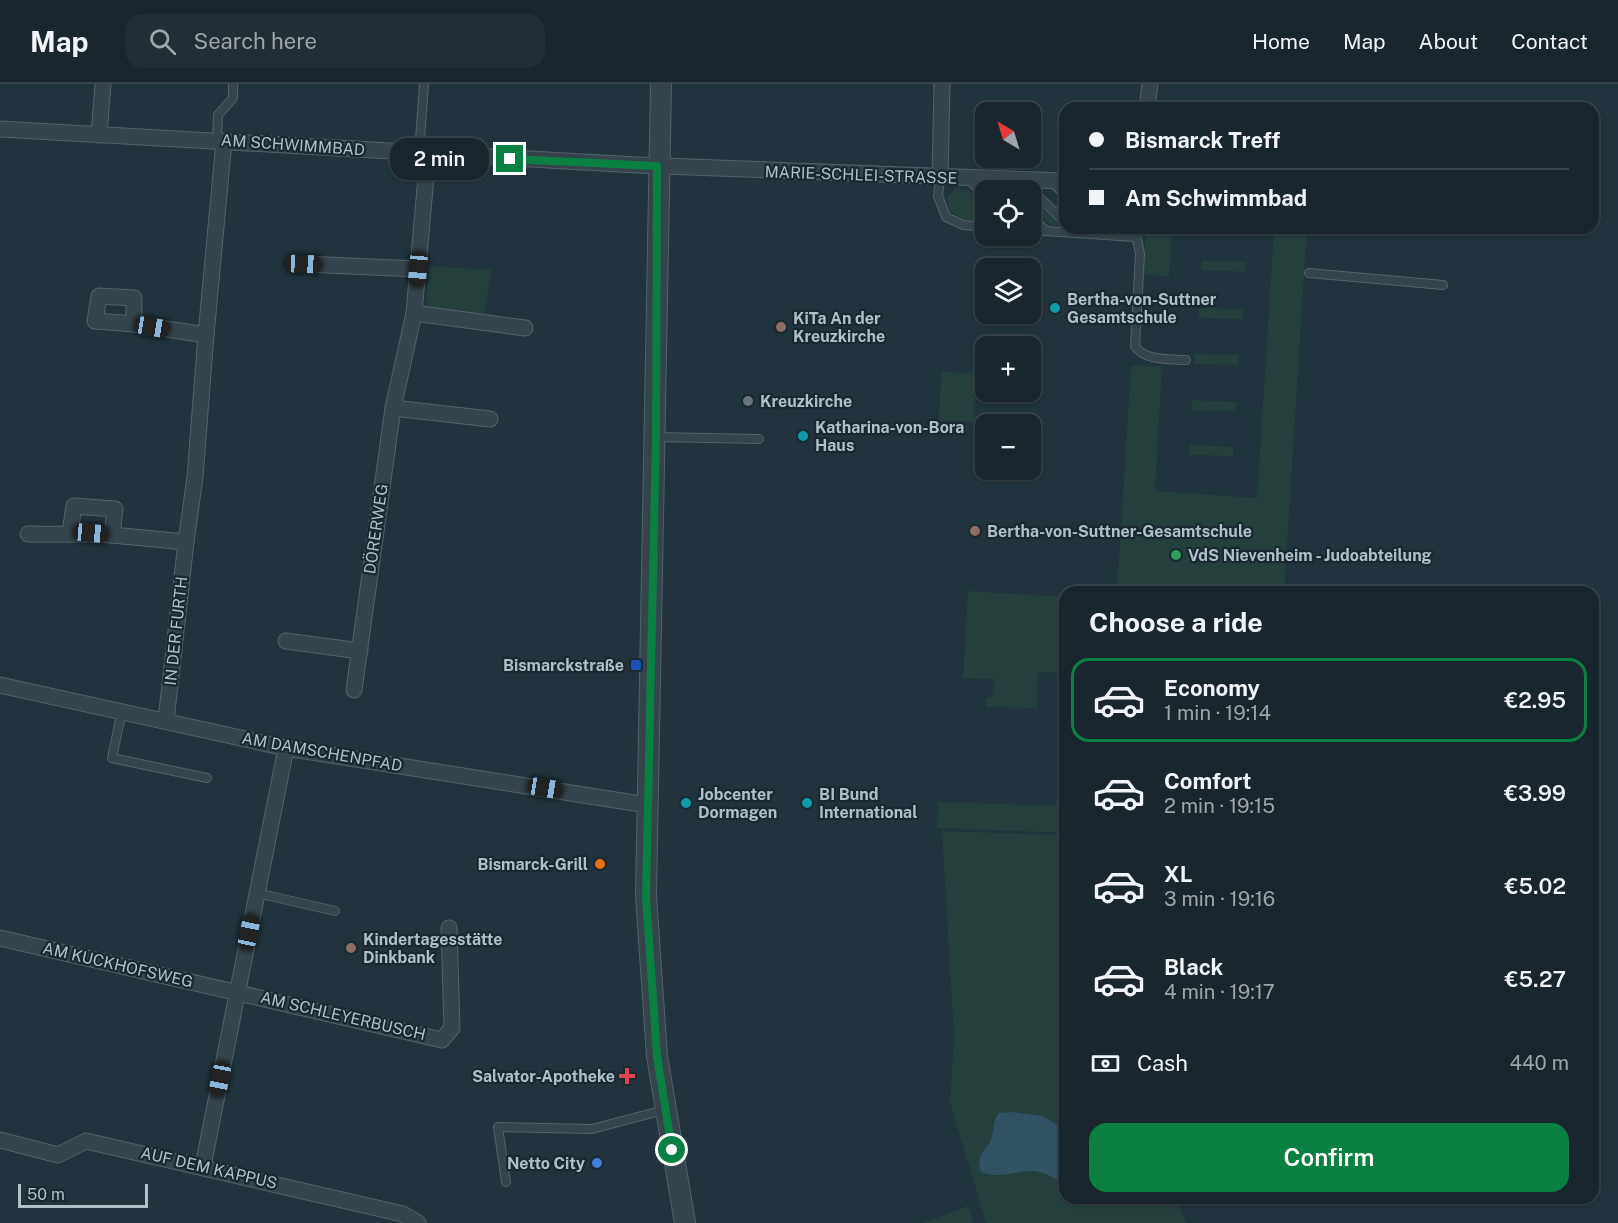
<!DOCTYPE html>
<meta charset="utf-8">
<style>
:root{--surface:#19262d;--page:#222e35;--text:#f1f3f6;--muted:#9fa5aa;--line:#374349;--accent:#0b8043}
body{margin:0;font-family:"Public Sans",sans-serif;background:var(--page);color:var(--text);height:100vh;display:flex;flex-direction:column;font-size:22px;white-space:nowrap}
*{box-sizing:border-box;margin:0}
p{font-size:20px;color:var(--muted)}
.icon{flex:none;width:33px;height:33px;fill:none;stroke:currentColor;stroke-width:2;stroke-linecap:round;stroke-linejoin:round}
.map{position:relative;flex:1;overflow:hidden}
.side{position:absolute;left:1059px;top:502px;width:540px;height:618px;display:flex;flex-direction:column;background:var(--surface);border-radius:18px;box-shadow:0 2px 4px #0004,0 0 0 2px var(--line)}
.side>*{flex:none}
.guide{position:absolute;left:1059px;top:18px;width:540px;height:132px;border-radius:18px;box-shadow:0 2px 4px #0004,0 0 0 2px var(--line);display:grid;align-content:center;height:132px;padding:0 30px;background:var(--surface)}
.needle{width:39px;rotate:322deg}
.buttons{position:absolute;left:975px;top:18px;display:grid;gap:12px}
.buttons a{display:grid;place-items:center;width:66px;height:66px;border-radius:12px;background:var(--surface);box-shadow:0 2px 4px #0004,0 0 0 2px var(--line);font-size:30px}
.scale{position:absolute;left:18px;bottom:15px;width:130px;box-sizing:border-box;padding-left:6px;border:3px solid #b0bfc8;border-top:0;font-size:16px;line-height:21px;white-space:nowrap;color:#b0bfc8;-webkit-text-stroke:4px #1a2931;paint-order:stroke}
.end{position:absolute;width:27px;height:27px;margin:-14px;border:8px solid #0b8043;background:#fff;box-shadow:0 0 0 3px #fff}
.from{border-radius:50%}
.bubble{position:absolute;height:42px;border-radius:18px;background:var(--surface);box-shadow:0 2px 4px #0004,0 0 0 2px var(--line);font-size:20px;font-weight:600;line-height:42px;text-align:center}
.car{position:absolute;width:18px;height:36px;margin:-18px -9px;border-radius:8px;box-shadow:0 0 4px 2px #0007;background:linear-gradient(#222 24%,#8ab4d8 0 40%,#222 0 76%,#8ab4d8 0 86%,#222 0)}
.guide b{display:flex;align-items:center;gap:21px;height:57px;font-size:22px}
.guide b+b{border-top:2px solid var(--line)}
.guide i{width:15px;height:15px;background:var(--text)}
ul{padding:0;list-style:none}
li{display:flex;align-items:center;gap:18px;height:84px;margin:0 12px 9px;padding:0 18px;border:3px solid transparent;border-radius:18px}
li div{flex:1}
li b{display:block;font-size:22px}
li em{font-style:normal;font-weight:600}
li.active{border-color:var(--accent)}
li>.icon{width:54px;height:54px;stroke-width:1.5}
h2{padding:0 30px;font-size:27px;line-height:72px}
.pay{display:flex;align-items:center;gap:15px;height:66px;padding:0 30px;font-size:22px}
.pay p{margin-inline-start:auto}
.button{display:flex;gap:12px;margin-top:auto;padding:12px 30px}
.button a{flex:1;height:69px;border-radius:18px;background:var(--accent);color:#fff;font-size:24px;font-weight:600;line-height:69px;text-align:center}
header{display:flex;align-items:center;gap:36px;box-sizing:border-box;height:84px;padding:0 30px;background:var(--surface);border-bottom:2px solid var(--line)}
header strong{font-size:28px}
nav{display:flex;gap:33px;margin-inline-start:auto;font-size:21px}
.search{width:420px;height:54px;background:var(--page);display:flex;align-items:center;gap:15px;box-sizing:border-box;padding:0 21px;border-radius:18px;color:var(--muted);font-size:22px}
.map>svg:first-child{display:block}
.green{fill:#243f3c}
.water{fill:#325163}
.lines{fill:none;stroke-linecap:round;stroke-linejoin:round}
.service-casing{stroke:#53626a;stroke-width:10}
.minor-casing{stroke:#53626a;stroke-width:17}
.tertiary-casing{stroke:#53626a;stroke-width:22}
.service{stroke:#35444c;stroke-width:8}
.minor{stroke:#35444c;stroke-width:15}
.tertiary{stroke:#35444c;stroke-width:20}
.route{stroke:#0b8043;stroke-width:8}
.culture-dot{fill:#0f9aa8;stroke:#1a2931;stroke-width:2}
.education-dot{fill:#8d6e63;stroke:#1a2931;stroke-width:2}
.worship-dot{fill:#6b7280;stroke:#1a2931;stroke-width:2}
.leisure-dot{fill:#2e9e5b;stroke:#1a2931;stroke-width:2}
.transit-dot{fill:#1a4fb4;stroke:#1a2931;stroke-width:2}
.food-dot{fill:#e8710a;stroke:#1a2931;stroke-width:2}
.health-dot{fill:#e0444e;stroke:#1a2931;stroke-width:2}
.shop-dot{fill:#3f7fe0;stroke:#1a2931;stroke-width:2}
.labels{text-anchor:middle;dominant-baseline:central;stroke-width:4.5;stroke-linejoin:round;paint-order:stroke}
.street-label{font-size:16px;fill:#b0bfc8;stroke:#1a2931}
.poi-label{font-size:16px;font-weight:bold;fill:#b0bfc8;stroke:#1a2931;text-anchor:start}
</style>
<header>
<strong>Map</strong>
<div class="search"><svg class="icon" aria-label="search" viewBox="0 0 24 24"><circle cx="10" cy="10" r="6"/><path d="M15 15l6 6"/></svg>Search here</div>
<nav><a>Home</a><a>Map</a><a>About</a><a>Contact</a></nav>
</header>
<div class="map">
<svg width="1618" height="1139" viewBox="0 0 1618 1139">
<rect width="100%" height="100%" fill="#21333c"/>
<g class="green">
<polygon points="956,104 969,107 985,122 985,139 962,135 949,125 947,113"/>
<polygon points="1030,114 1031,114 1062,142 1051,141 1031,122"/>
<polygon points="1146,144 1172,144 1169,192 1143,191"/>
<polygon points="1274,144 1307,144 1284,508 1117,508 1131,282 1162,282 1155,407 1257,414"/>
<polygon points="1202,177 1246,178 1245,188 1201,186"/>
<polygon points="429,182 491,186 484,234 432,227 426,218"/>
<polygon points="1199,224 1243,225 1243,235 1199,234"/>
<polygon points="1195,270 1239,271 1238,281 1194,280"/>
<polygon points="941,288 975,289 974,338 939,337"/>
<polygon points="1192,316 1236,318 1235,327 1191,326"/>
<polygon points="1190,361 1233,363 1233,372 1189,371"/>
<polygon points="968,507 1065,513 1065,589 1038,588 1037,624 986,623 986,613 993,613 994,595 963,594"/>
<polygon points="938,718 1065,722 1065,749 937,744"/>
<polygon points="942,747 1065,751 1065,1114 1176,1115 1186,1139 986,1139 950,1019 954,953"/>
<polygon points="968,1122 973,1139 923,1139"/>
</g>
<path class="water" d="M1012,1028L1042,1032L1060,1042L1065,1071L1064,1094L1057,1096C1025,1075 1012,1099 981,1088C975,1067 988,1068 992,1052C994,1042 993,1037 999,1029Z"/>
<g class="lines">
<defs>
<g id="service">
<polyline points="217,57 218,31 233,14 233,0"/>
<polyline points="419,70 424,0"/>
<polyline points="940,94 938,112 946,133 963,141 986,143"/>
<polyline points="968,95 986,112"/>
<polyline points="998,97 1007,106"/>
<polyline points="1022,97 1065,138"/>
<polyline points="1052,98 1065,111"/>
<polyline points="1030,131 1046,147"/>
<path d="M1135,144L1140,170L1135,262C1144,277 1170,275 1186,276"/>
<polyline points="1030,146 1135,153"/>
<polyline points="1309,189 1443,201"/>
<polyline points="656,353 759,355"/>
<polyline points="122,626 112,674 207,694"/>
<polyline points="257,809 335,827"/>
<polyline points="506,1098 498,1043 592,1045 664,1026"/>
</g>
<g id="minor">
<polyline points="1147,24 1150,0"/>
<polyline points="0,45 637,81 1065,97"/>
<polyline points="99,51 103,0"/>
<polyline points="940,94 942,0"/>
<polyline points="304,180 418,185"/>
<polyline points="414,229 525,244"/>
<polyline points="134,240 95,237 99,212 134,214 134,240 206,251 224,57"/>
<polyline points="393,324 490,335"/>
<path d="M28,450C57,451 83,449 112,451L115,425L74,422L70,448"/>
<polyline points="112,451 186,458 166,636"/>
<polyline points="186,458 195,393 206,251"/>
<polyline points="286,557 360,567"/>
<polyline points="0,601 286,664 647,721"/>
<polyline points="354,606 393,324 414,229 428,70"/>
<polyline points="0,854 442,956 452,944 449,844"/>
<polyline points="0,1056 58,1071 86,1057 403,1130 418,1139"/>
<polyline points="203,1082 286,664"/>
</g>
<polyline id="tertiary" points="661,0 646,812 657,972 685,1139"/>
</defs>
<use href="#service" class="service-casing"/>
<use href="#minor" class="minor-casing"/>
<use href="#tertiary" class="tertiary-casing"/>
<use href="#service" class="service"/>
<use href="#minor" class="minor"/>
<use href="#tertiary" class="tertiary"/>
</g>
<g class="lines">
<polyline class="route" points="510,75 657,82 656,353 646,813 657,972 672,1066"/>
</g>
<g class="culture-dot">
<circle cx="1055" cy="224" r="6"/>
<circle cx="803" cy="352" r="6"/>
<circle cx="686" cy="719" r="6"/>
<circle cx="807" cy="719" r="6"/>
</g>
<g class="education-dot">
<circle cx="781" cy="243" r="6"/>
<circle cx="975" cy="447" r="6"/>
<circle cx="351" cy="864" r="6"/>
</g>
<circle class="worship-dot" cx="748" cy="317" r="6"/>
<circle class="leisure-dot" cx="1176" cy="471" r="6"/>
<rect class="transit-dot" x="630" y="575" width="12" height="12" rx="3"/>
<circle class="food-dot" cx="600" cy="780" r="6"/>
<path class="health-dot" d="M624 983h6v6h6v6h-6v6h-6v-6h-6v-6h6z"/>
<circle class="shop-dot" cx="597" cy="1079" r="6"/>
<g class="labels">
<g class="street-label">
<text transform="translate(293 61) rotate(4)">AM SCHWIMMBAD</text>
<text transform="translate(861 91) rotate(2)">MARIE-SCHLEI-STRASSE</text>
<text transform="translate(376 445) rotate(-82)">DÖRERWEG</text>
<text transform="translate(176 547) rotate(-84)">IN DER FURTH</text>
<text transform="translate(322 668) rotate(10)">AM DAMSCHENPFAD</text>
<text transform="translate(118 881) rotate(13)">AM KUCKHOFSWEG</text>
<text transform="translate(343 932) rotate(13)">AM SCHLEYERBUSCH</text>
<text transform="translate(209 1084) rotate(13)">AUF DEM KAPPUS</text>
</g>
<g class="poi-label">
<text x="1067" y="215">Bertha-von-Suttner<tspan x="1067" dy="18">Gesamtschule</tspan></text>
<text x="793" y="234">KiTa An der<tspan x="793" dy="18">Kreuzkirche</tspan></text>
<text x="760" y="317">Kreuzkirche</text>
<text x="815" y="343">Katharina-von-Bora<tspan x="815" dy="18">Haus</tspan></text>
<text x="987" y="447">Bertha-von-Suttner-Gesamtschule</text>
<text x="1188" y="471">VdS Nievenheim - Judoabteilung</text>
<text x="624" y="581" text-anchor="end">Bismarckstraße</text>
<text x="698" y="710">Jobcenter<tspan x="698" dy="18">Dormagen</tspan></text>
<text x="819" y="710">BI Bund<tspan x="819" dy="18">International</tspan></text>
<text x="588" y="780" text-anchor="end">Bismarck-Grill</text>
<text x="363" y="855">Kindertagesstätte<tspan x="363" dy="18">Dinkbank</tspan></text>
<text x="615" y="992" text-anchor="end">Salvator-Apotheke</text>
<text x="585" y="1079" text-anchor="end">Netto City</text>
</g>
</g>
</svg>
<div class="buttons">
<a><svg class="needle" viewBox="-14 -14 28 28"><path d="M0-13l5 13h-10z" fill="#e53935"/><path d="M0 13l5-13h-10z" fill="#9fa5aa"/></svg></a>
<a><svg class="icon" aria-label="locate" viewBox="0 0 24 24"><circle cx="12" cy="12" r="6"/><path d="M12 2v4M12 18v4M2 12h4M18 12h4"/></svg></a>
<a><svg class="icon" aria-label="layers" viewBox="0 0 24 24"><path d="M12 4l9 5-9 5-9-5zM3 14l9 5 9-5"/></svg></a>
<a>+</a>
<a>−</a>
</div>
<div class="scale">50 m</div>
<i class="end from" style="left:672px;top:1066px"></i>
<i class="end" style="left:510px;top:75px"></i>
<div class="bubble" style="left:390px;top:54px;width:99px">2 min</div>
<i class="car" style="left:304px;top:180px;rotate:92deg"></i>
<i class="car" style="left:418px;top:185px;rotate:185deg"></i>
<i class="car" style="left:152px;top:243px;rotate:99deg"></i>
<i class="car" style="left:91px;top:449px;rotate:95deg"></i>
<i class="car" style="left:545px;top:704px;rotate:99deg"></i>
<i class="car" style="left:249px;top:848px;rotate:12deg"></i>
<i class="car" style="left:220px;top:995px;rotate:191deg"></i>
<div class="guide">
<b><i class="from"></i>Bismarck Treff</b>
<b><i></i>Am Schwimmbad</b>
</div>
<section class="side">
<h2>Choose a ride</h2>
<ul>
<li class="active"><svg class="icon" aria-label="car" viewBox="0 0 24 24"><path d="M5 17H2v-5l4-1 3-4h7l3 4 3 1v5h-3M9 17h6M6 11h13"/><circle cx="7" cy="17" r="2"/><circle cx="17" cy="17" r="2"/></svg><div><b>Economy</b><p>1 min · 19:14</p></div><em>€2.95</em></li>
<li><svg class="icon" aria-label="car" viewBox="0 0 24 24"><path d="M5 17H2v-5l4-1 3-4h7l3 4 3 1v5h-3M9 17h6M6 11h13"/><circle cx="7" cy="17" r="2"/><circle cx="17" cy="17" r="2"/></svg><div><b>Comfort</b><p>2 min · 19:15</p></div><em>€3.99</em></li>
<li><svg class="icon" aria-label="car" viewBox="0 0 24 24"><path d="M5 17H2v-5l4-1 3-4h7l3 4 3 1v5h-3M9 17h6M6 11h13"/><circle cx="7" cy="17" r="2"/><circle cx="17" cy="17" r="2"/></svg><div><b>XL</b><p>3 min · 19:16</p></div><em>€5.02</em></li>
<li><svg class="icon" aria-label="car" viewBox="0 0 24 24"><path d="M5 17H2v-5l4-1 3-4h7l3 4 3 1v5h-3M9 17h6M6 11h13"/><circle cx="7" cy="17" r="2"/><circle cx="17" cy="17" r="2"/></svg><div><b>Black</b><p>4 min · 19:17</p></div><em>€5.27</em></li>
</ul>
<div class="pay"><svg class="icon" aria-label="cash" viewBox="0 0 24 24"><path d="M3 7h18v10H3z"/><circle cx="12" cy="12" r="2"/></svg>Cash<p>440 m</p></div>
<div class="button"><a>Confirm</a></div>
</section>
</div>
